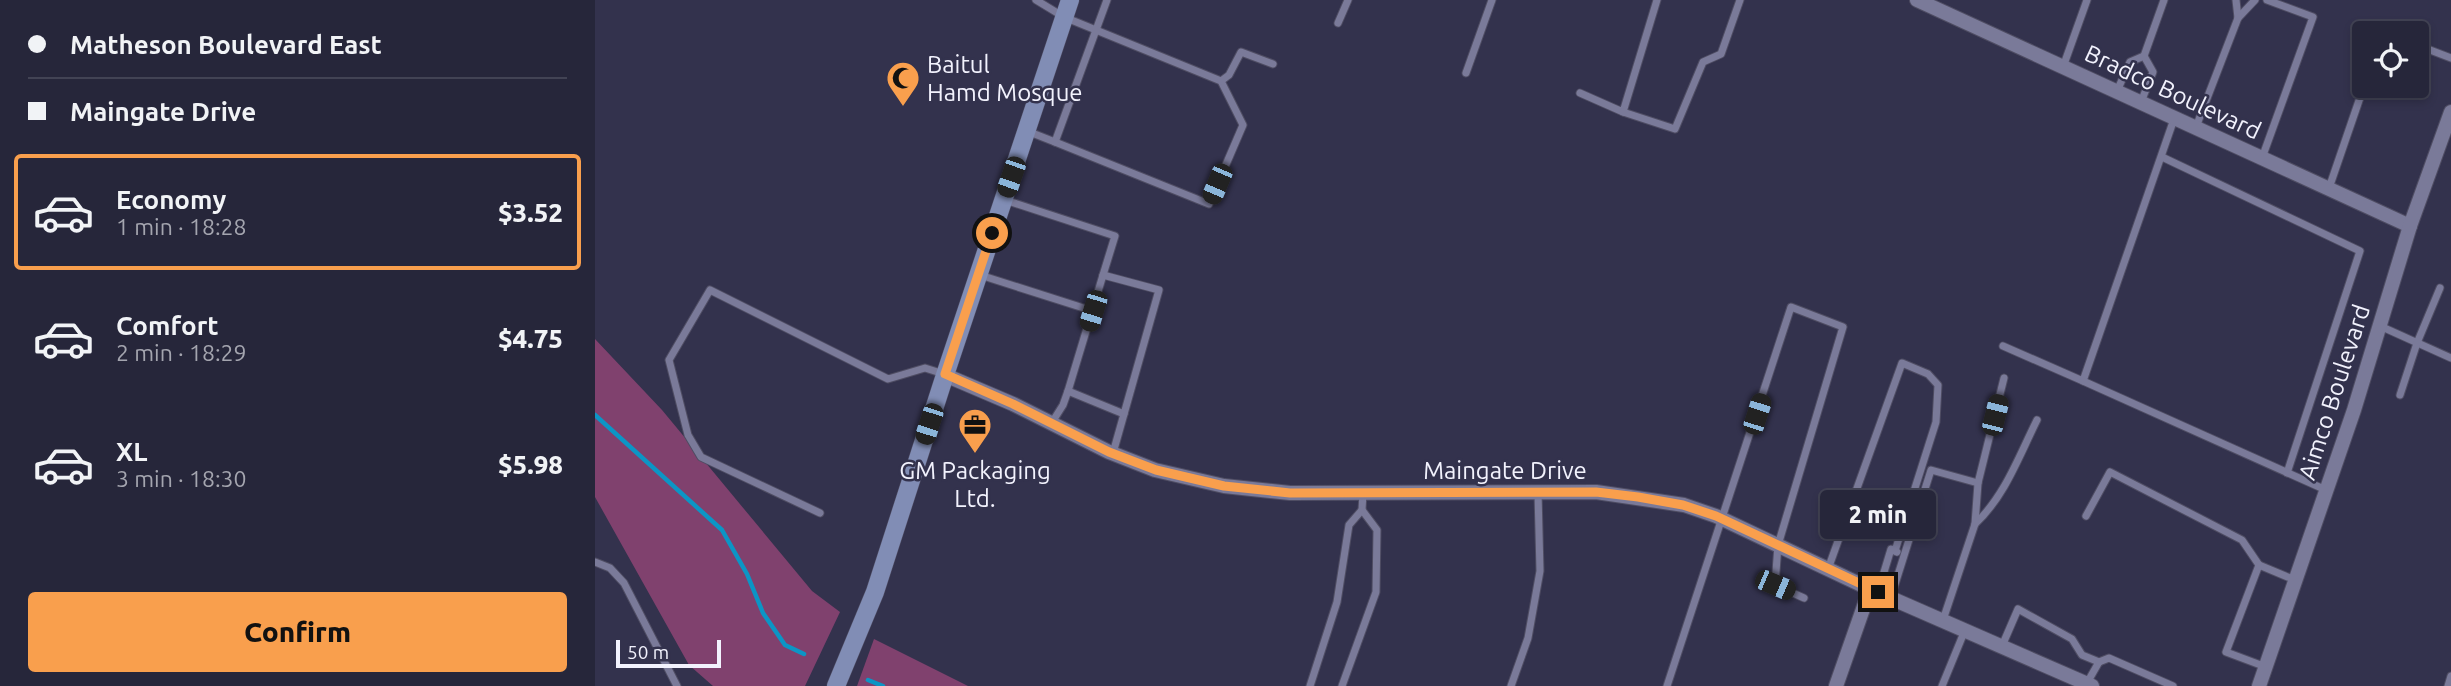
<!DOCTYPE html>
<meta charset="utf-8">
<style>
:root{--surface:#26263a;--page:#323245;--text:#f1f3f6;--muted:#a4a5af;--line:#424354;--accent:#f99f4d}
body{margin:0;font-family:Ubuntu,sans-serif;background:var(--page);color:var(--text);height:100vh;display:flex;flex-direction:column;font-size:26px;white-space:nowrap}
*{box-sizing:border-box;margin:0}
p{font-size:23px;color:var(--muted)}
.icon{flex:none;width:38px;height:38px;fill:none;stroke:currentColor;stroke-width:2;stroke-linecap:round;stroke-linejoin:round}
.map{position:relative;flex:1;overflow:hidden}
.details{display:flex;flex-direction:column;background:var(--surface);width:595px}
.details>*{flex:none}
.guide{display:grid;align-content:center;height:154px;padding:0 28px;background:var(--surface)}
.buttons{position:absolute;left:1757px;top:21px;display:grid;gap:14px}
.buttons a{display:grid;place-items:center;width:77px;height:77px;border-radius:7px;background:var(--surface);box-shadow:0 4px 10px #0003,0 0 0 2px var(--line);font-size:35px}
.scale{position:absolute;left:21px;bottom:18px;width:105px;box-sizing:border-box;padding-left:7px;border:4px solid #f2f2fd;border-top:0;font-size:19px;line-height:24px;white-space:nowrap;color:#f2f2fd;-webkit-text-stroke:5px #33324d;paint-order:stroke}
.end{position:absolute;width:32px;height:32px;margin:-16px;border:9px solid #f99f4d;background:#111;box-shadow:0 0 0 4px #111}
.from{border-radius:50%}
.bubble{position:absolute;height:49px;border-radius:7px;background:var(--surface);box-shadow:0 4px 10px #0003,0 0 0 2px var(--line);font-size:23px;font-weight:800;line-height:49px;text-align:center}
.car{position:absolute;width:21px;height:42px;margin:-21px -10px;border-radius:9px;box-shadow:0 0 5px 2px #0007;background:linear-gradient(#222 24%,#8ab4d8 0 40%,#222 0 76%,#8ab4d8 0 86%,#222 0)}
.guide b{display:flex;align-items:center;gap:24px;height:66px;font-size:26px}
.guide b+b{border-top:2px solid var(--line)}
.guide i{width:18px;height:18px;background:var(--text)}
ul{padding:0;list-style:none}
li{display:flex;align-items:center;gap:21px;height:116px;margin:0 14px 10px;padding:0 14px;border:4px solid transparent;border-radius:7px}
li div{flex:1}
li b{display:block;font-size:26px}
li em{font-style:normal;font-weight:800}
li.on{border-color:var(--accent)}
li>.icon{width:63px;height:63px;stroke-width:1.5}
.primary-button{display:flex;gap:14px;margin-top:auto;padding:14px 28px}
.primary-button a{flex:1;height:80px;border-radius:7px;background:var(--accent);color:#111;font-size:28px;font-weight:800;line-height:80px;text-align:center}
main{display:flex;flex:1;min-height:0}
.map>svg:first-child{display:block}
.green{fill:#80416e}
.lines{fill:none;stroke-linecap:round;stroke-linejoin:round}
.stream{stroke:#0c95c5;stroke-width:4.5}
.lane-casing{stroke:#4f4d63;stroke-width:9}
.street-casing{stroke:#4f4d63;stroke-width:16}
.secondary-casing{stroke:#4f4d63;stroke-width:19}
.lane{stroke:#7a7a99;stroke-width:7}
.street{stroke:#7a7a99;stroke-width:14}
.secondary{stroke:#818db5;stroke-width:18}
.route{stroke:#f99f4d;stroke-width:9}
.labels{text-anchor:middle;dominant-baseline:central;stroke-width:5;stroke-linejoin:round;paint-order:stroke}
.poi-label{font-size:24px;fill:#f2f2fd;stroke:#33324d;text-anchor:start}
.street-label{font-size:24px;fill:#f2f2fd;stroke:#33324d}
</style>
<main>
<section class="details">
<div class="guide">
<b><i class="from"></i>Matheson Boulevard East</b>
<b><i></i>Maingate Drive</b>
</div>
<ul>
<li class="on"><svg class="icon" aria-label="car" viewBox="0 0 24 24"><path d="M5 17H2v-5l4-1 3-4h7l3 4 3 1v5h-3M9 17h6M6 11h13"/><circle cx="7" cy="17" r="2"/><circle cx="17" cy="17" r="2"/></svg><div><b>Economy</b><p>1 min · 18:28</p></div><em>$3.52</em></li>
<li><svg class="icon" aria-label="car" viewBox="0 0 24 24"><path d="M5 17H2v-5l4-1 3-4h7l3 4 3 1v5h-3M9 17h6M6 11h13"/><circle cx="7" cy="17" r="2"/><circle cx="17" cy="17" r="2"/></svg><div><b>Comfort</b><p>2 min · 18:29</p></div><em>$4.75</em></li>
<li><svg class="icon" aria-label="car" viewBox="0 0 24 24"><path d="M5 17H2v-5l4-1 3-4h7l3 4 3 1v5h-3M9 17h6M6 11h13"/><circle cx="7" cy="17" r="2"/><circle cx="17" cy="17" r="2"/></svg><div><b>XL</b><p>3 min · 18:30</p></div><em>$5.98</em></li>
</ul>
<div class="primary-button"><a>Confirm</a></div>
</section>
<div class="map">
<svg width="1856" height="686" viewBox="0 0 1856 686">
<rect width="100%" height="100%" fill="#33324d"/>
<g class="green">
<polygon points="0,339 67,410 217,591 245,612 210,686 118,686 94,665 0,497"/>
<polygon points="279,639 373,686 262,686"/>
</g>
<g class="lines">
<g class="stream">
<polyline points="0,415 127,530 152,574 168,613 190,645 209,654"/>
<polyline points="273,680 288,686"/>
</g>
<defs>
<g id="lane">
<polyline points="441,0 469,17 626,81 648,125 614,204 460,142"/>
<polyline points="1643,18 1660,0"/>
<polyline points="743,23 753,0"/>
<polyline points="1787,33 1791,33"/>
<polyline points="1822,45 1856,58"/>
<polyline points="1549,56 1569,0"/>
<polyline points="1468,67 1492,0"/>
<polyline points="871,73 897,0"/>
<polyline points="626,81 634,75 646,52 678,64"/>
<polyline points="1522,91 1535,62 1549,56 1558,72 1546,102"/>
<polyline points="985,93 1028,112 1062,0"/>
<polyline points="1028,112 1080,129 1108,62 1126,54 1145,0"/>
<polyline points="1601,127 1643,18 1641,0"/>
<polyline points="432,131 460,142 512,0"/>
<polyline points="1567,157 1765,251 1692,473"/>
<polyline points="1667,158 1718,17 1672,0"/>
<polyline points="1734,188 1769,86"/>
<polyline points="410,200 520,236 508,275"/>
<polyline points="385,275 498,311"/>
<polyline points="1785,326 1856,358"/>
<polyline points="1408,346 1488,381 1579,119"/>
<polyline points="1488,381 1731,490"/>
<polyline points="473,391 508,275 564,290 529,414"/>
<polyline points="1805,395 1822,343 1845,288"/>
<polyline points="456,424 468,405 473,391 529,414 518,453"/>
<polyline points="225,513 106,457 93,435 74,360 115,290 293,379 330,368 349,374"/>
<polyline points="1491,516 1515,472 1647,540 1664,565"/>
<path d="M1380,524C1410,496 1424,456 1442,420"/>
<polyline points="0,562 15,568 29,583 82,686"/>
<polyline points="1233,569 1307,363 1333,374 1343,385 1341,422 1300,551"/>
<polyline points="1283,592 1296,549 1302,552"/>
<polyline points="1296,597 1336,470 1383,483"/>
<polyline points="1348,620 1380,524 1383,483 1409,378"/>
<polyline points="1407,646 1423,609 1477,639 1487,655 1504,662 1492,683"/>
<polyline points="1504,662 1514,658 1578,686"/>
<polyline points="1671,667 1631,652 1664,565 1700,580"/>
<polyline points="715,686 742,602 754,525 767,510 768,493"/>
<polyline points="747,686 781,592 782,530 767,510"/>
<polyline points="916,686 933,638 945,571 943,493"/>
<polyline points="1072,686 1196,307 1248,327 1183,545 1180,585 1209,598"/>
<polyline points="1347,686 1370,630"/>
<polyline points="1853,686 1856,676"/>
</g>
<g id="street">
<polyline points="1322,0 1815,226"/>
<polyline points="350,375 418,404 514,452 560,470 629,486 695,493 1001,492 1089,505 1121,516 1275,589 1497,686"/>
<polyline points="1241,686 1275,589"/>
<polyline points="1664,686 1759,410 1815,226 1856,112"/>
</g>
<polyline id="secondary" points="241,686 280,592 350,375 475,0"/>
</defs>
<use href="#lane" class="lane-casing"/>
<use href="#street" class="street-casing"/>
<use href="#secondary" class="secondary-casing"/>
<use href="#lane" class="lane"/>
<use href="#street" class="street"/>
<use href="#secondary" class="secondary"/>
</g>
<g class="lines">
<polyline class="route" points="397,233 350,374 418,404 514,452 561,470 629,486 695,493 1001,492 1043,497 1088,505 1121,516 1283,592"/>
</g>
<defs>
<symbol id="mosque-pin" viewBox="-11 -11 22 30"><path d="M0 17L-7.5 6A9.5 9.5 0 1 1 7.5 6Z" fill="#f99f4d" stroke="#33324d"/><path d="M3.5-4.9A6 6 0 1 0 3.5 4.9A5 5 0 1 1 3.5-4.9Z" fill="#111"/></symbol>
<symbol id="office-pin" viewBox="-11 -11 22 30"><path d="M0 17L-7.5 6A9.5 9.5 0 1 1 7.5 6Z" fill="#f99f4d" stroke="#33324d"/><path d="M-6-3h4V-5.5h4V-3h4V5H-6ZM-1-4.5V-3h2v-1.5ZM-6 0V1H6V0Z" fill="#111"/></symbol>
</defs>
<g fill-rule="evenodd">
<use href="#mosque-pin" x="289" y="59" width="38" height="52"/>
<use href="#office-pin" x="361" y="406" width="38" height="52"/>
</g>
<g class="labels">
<g class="poi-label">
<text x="332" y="64">Baitul<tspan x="332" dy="28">Hamd Mosque</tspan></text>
<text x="380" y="470" text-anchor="middle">GM Packaging<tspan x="380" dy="28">Ltd.</tspan></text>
</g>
<g class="street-label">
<text transform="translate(1578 92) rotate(25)">Bradco Boulevard</text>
<text transform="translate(1739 392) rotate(-72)">Aimco Boulevard</text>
<text x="910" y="470">Maingate Drive</text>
</g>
</g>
</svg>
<div class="buttons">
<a><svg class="icon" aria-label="locate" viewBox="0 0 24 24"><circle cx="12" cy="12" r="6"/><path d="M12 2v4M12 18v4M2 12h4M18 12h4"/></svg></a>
</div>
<div class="scale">50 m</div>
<i class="end from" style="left:397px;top:233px"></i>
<i class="end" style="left:1283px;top:592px"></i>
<div class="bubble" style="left:1225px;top:490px;width:116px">2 min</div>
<i class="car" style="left:416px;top:177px;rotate:199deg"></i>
<i class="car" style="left:622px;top:184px;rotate:203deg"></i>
<i class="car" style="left:498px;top:311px;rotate:197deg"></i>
<i class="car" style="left:1162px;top:414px;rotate:18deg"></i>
<i class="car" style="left:1400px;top:415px;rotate:14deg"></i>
<i class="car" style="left:334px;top:424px;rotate:198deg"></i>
<i class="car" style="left:1180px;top:585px;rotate:113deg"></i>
</div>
</main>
